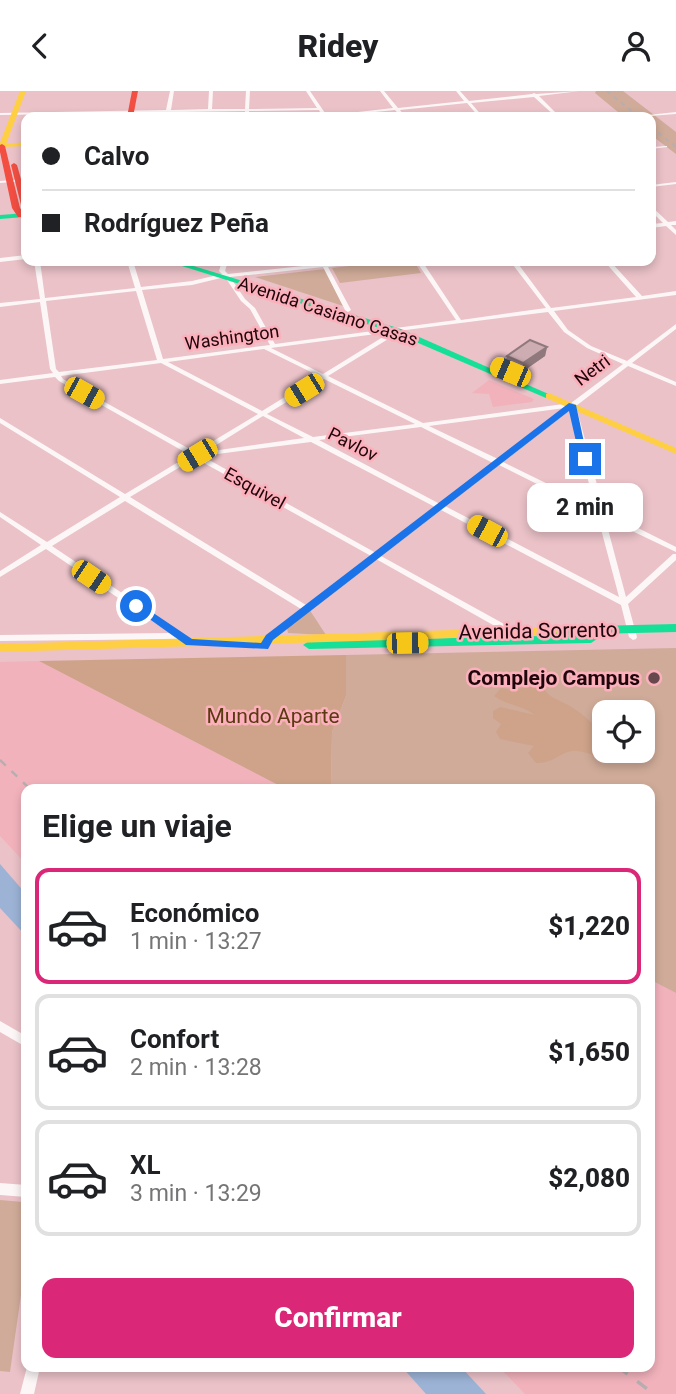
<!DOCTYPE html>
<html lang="es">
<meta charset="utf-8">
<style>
:root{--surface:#fff;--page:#f2f2f2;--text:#202124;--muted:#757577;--line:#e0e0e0;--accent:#db2777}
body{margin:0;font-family:Roboto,sans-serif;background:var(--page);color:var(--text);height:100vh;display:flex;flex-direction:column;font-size:26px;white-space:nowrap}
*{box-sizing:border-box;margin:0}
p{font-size:23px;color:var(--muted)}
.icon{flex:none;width:38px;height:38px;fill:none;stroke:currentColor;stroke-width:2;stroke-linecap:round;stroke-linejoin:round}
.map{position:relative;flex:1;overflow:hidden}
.sheet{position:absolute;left:21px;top:693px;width:634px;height:588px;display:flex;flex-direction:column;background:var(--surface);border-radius:14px;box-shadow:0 4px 10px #0003}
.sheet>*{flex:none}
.banner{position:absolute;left:21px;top:21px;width:635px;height:154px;border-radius:14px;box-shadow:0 4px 10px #0003;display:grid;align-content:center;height:154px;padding:0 21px;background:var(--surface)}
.tools{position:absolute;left:592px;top:609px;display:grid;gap:14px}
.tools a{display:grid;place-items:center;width:63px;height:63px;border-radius:14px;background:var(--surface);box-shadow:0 4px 10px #0003;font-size:35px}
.end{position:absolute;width:32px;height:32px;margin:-16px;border:9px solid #1a73e8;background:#fff;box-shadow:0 0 0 4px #fff}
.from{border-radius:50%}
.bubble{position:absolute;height:49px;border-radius:14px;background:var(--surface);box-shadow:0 4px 10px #0003;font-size:23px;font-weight:800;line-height:49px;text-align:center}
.car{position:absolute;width:21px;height:42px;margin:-21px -10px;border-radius:9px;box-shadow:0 0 5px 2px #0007;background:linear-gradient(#f5c518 24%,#345 0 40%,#f5c518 0 76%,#345 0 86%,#f5c518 0)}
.banner b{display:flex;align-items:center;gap:24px;height:66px;font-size:26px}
.banner b+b{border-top:2px solid var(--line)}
.banner i{width:18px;height:18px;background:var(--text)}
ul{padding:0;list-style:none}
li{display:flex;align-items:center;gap:21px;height:116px;margin:0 14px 10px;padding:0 7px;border:4px solid var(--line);border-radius:14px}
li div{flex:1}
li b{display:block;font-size:26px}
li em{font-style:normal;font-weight:800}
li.active{border-color:var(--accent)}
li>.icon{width:63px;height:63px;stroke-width:1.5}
h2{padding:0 21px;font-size:32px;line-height:84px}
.primary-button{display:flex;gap:14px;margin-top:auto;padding:14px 21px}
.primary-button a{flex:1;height:80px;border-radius:14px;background:var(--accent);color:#fff;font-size:28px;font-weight:800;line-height:80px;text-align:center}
header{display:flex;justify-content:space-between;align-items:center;height:91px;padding:0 21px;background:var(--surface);font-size:32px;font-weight:800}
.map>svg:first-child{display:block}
.built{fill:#f2b2bc}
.green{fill:#d0ab99;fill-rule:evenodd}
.forest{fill:#cea389}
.water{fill:#9cb3d6}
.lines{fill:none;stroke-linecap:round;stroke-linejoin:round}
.street{fill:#fcf6f7;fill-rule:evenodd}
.fast{fill:#16e098;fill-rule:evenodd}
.slow{fill:#ffcf43;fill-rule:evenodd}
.jam{fill:#f24e42;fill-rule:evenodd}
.rail-far2{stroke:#b7aeaf;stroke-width:2;stroke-dasharray:4.5 4.5;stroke-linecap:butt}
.rail-far1{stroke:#b7aeaf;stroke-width:2.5;stroke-dasharray:8 8;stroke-linecap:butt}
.rail{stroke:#b7aeaf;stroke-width:3.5;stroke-dasharray:12 12;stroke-linecap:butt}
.wall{fill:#b09599}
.shaded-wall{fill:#90797d}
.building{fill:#cdadb2;stroke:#90797d;stroke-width:2}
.route{fill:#1a73e8}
.poi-dot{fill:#66484d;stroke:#fcb0bc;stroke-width:2.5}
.labels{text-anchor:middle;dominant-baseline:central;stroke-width:5;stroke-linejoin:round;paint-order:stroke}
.far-street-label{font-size:18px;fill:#1f060b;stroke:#fcb0bc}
.street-label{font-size:21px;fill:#1f060b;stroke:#fcb0bc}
.poi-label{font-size:21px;font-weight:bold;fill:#1f060b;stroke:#fcb0bc;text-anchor:end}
.park-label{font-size:21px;fill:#5a3a10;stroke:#fcb0bc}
</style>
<header><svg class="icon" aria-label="back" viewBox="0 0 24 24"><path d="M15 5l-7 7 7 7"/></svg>Ridey<svg class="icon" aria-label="person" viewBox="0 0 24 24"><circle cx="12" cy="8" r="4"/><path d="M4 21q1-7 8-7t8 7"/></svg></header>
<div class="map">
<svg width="676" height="1303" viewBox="0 0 676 1303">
<rect width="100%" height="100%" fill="#eac2c8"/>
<g class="built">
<polygon points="489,289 496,292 534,308 532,311 493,316 489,303 472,302"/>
<polygon points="39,570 286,698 26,698 26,773 0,745 0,571"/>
<polygon points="649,888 676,902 676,1303 525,1303 499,1276 649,1276"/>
</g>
<g class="green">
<polygon points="596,0 623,0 676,41 676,63 651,44 651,26 624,26 595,2"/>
<polygon points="393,170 414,170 421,182 340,192 332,177"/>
<polygon points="325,178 343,215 255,186"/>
<polygon points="309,518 326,544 288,542 287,537"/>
<path d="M676,557V902L649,888V698H331L332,641L346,605V564ZM604,621H642V660H604Z"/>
<polygon points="0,1109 23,1111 26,1114 26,1169 10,1281 0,1280"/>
</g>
<g class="forest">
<polygon points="346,564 346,605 332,641 331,698 286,698 39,570"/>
<path d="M526,595L544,598C551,608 558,608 568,614C581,621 593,633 604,643V660H628L630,663C601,677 600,662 577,660C563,658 555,673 536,672L528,662L534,655L500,648L496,641L501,633L493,627V620L500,616L535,624C523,615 507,614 494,605L501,597L516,600Z"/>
</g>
<g class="water">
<polygon points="0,773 26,803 26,845 0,817"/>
<polygon points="402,1276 461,1276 486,1303 426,1303"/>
</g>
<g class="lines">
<g class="street">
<polygon points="170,0 174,0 171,19 208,18 209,0 213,0 212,18 245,18 246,0 250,0 249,18 317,17 306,0 310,0 325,22 321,23 319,19 249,20 249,26 245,26 245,20 0,24 0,22 166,19"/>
<polygon points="380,0 384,0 398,17 464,10 456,0 460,0 469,10 532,3 534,2 536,3 580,0 539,5 560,26 556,26 534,6 471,12 483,26 479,26 467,12 400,19 405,26 401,26 395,19 326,26 323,25 393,17"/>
<polygon points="676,21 676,23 637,26 639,25"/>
<polygon points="667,55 667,56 651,58 651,56"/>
<polygon points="26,88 26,90 0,92 0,90"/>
<polygon points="676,91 676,93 651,96 651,94"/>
<polygon points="651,115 668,131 676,130 676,134 671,134 676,139 676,144 666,135 651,137 651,133 663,132 651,120"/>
<polygon points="26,164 26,168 0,171 0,167"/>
<path d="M34,170H40L45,207L135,197L127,170H133L141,196L192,190L222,183L219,180L222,170H228L225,180L228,183L321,173L320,171L321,170H325L327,173L370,170L367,172L328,176L351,219L348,221L345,219L323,176L230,186L245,208L255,217L275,253L456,229L416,170H422L461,229L546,217L510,170H516L551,217L636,206L604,170H610L642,205L676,200V204L554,220L568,239L591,255L627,270L676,233V238L632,272L676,291V295L628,275L576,315L604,420L676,456V461L605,427L626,506L673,463H676V469L628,513L637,546L636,548L633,549L629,546L621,514L441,419L381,465L515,539L517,544L516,546H510L509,543L376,468L272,549L267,557L264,558L260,555L266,545L301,518L125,410L52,455L192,549L193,551L192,553H186L179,548L0,550V544L170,542L46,458L0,486V480L41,454L0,426V421L47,451L120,406L0,332V327L125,403L190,364L59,290L55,286L0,293V289L53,282L50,278L40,211L0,216V212L40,208ZM225,186L241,210L250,218L270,254L163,268L142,199L192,194ZM136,200L157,269L59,281L56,278L46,210ZM548,221L564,241L587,257L623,273L571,312L423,332L328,285L398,242V240ZM391,241L323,283L271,257ZM264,258L319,285L262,320L168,271ZM161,272L258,323L195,361L63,288L61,285ZM324,288L415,333L313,346L267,323ZM565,317L498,368L429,335ZM570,319L595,416L503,371ZM263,325L304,347L205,361ZM421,336L493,372L440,413L319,349ZM311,351L435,416L376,462L202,365ZM195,367L371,465L306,514L130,406ZM499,374L597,423L619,506L445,415Z"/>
<polygon points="0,930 26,945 26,956 0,941"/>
<polygon points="0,1092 26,1094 26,1106 0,1104"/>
<polygon points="27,1276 40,1276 34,1303 20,1303"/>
</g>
<g class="fast">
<polygon points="26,122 26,126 24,126 0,128 0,124"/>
<polygon points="166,170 177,170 401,238 553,305 546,307 395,242"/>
<polygon points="676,533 676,541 553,544 547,540 553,536"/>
<polygon points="591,544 597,548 591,552 309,558 303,554 309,550"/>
</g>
<g class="slow">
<polygon points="20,0 26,0 6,53 26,51 26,55 0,56 0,52"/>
<polygon points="549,302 676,357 676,363 546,307 546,303"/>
<polygon points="553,536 559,540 553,544 0,561 0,553"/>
</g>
<g class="jam">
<polygon points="132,0 138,0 133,26 127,26"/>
<polygon points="2,53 5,55 20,117 25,124 24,126 18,126 12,117 0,61 0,54"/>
<polygon points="14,72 17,74 26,106 26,120 22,118 11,74"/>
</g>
<g class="rail-far2">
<polyline points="607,0 639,26"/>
<polyline points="651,36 676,56"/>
</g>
<polyline class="rail-far1" points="0,669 30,698"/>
<polyline class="rail" points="618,1276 654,1303"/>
</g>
<polygon class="wall" points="547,256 545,265 522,281 505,274 507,265"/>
<polygon class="shaded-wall" points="547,256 545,265 522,281 523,272"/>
<polygon class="building" points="530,249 547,256 523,272 507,265"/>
<polygon class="route" points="569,312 576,314 588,370 580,368 569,320 273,549 268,558 186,554 131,515 140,513 192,548 261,552 266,544"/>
<circle class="poi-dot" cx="654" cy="587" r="7"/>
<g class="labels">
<g class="far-street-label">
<text transform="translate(328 220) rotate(18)">Avenida Casiano Casas</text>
<text transform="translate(232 246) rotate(-8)">Washington</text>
<text transform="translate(592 279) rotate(-37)">Netri</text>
<text transform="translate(353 353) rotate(27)">Pavlov</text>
<text transform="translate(255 397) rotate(29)">Esquivel</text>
</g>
<g class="street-label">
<text transform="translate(538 540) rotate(-1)">Avenida Sorrento</text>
</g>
<g class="poi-label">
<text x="640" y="587">Complejo Campus</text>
</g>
<g class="park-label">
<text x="273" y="625">Mundo Aparte</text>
</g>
</g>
</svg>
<div class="tools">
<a><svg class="icon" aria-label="locate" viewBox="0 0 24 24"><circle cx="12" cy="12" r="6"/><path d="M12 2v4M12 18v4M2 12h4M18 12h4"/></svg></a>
</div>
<i class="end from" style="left:136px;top:515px"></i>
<i class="end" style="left:585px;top:368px"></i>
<div class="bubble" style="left:527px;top:392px;width:116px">2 min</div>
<i class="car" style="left:510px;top:281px;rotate:293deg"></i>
<i class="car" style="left:304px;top:299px;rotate:238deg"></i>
<i class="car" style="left:84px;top:302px;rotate:119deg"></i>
<i class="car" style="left:197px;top:364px;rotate:239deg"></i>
<i class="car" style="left:487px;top:440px;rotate:298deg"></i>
<i class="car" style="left:91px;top:486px;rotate:124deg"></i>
<i class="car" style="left:407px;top:552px;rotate:89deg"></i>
<div class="banner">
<b><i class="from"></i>Calvo</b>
<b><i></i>Rodríguez Peña</b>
</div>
<section class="sheet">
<h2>Elige un viaje</h2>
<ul>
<li class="active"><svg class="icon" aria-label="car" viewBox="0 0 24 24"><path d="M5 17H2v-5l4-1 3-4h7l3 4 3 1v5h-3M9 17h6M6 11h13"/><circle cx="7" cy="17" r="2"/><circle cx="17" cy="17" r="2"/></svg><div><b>Económico</b><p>1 min · 13:27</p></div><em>$1,220</em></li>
<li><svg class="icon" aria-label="car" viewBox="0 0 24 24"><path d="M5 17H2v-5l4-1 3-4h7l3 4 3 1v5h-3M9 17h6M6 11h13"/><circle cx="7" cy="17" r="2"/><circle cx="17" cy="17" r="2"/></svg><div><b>Confort</b><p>2 min · 13:28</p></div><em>$1,650</em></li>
<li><svg class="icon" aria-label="car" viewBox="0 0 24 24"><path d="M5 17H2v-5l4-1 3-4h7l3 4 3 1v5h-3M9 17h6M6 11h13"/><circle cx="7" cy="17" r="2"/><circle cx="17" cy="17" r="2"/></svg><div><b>XL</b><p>3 min · 13:29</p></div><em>$2,080</em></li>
</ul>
<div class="primary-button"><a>Confirmar</a></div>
</section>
</div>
